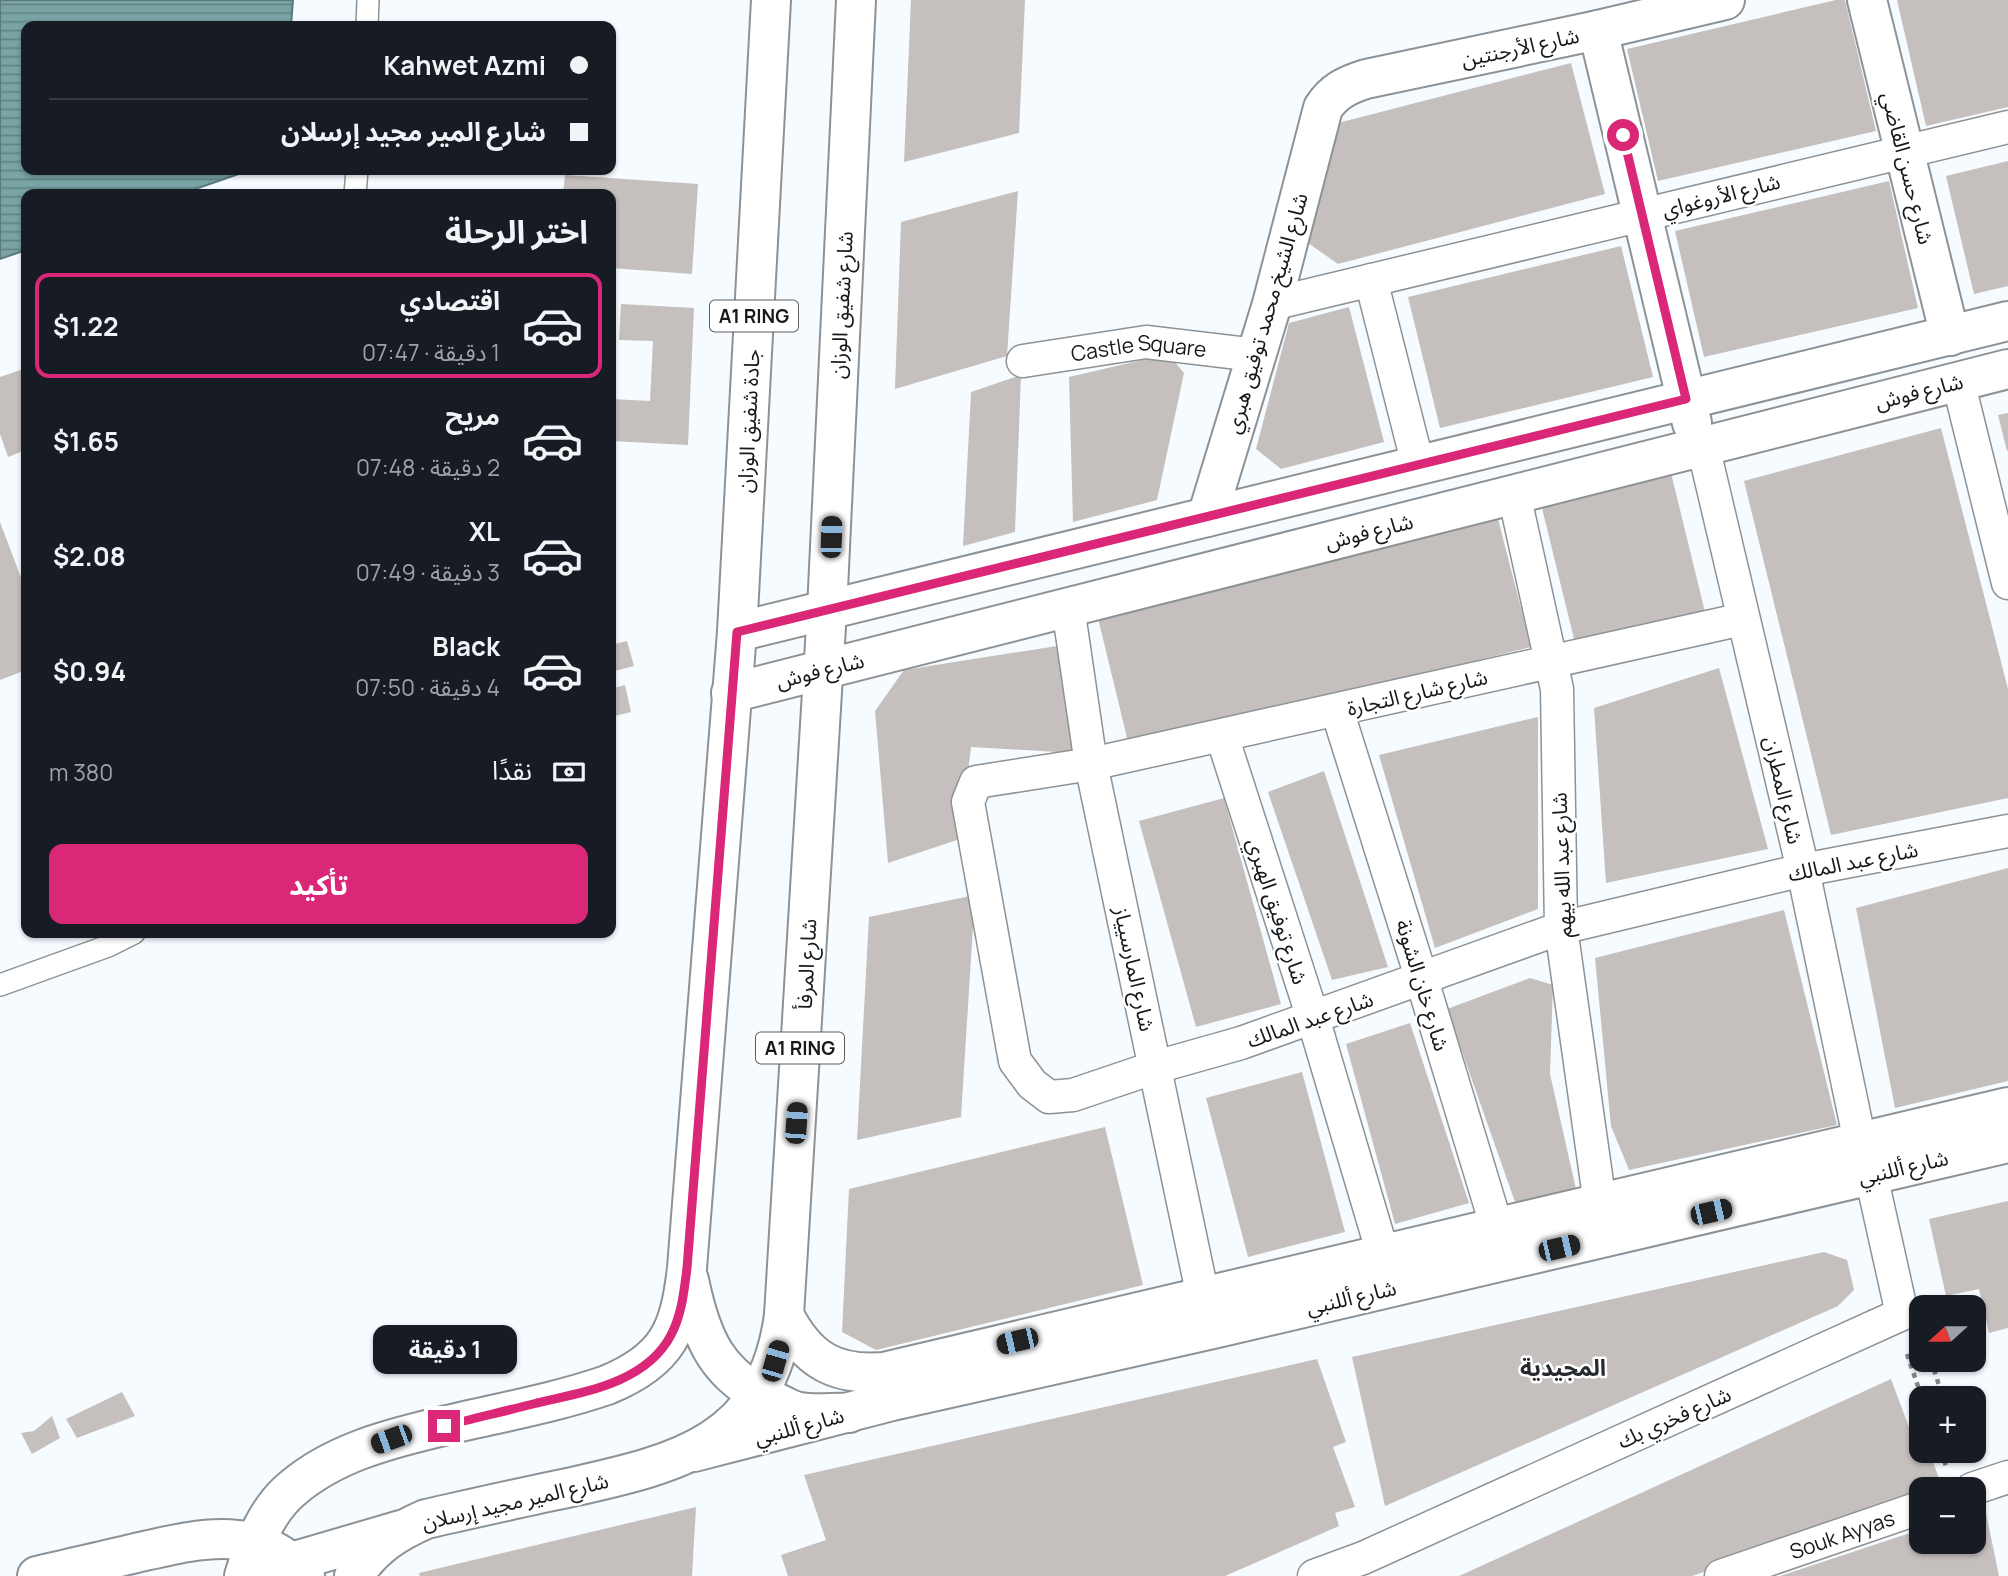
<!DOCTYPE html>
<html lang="ar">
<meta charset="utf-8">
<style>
:root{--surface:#171b24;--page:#242831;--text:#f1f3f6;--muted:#9ea1a6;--line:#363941;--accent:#db2777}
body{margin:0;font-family:Manrope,"Noto Sans Arabic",sans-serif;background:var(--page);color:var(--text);direction:rtl;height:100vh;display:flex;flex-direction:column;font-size:26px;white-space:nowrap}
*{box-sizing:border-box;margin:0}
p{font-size:23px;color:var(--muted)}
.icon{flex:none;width:38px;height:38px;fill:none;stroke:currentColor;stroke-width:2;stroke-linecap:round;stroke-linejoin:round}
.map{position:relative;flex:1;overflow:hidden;direction:ltr}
.panel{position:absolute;left:21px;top:189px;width:595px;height:749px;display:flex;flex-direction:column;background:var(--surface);border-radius:14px;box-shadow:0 2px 5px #0004;direction:rtl}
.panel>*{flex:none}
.banner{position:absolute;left:21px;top:21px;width:595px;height:154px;border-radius:14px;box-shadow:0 2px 5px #0004;direction:rtl;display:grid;align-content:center;height:154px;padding:0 28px;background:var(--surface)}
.needle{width:46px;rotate:249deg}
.fabs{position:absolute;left:1909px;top:1295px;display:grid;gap:14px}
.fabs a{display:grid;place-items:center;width:77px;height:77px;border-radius:14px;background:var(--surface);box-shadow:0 2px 5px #0004;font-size:35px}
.end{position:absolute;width:32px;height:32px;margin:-16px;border:9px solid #db2777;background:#fff;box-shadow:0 0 0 4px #fff}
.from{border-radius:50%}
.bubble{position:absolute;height:49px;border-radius:14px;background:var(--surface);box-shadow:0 2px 5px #0004;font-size:23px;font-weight:700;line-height:49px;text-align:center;direction:rtl}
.car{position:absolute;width:21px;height:42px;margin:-21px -10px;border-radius:9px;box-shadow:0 0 5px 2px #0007;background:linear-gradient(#222 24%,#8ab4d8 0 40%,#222 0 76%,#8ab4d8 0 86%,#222 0)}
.banner b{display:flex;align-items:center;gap:24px;height:66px;font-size:26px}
.banner b+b{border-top:2px solid var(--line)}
.banner i{width:18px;height:18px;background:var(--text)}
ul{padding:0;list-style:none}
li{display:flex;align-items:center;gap:21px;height:105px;margin:0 14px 10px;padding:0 14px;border:4px solid transparent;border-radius:14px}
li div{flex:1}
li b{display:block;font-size:26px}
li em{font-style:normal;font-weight:700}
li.current{border-color:var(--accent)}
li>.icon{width:63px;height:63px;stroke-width:1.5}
h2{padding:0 28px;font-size:32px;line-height:84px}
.pay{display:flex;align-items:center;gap:18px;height:77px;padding:0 28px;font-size:26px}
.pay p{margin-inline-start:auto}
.cta{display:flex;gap:14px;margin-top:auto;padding:14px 28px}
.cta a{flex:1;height:80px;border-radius:14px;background:var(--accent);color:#fff;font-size:28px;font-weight:700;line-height:80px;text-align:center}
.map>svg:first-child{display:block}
.water{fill:url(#water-rules);stroke:#5b797b;stroke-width:2}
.building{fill:#c5bfbd}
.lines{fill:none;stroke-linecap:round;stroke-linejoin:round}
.service-casing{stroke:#8d9296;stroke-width:24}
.pedestrian-casing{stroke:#8d9296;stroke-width:35}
.minor-casing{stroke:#8d9296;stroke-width:42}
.trunk-casing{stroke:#8d9296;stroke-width:42}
.path{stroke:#7f8385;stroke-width:4.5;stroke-dasharray:5 5;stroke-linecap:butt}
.service{stroke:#fff;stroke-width:21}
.pedestrian{stroke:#fff;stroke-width:32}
.minor{stroke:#fff;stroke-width:38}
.trunk{stroke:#fff;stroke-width:38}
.route{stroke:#db2777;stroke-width:9}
.labels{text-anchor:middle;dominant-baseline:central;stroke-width:5;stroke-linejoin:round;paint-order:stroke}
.shield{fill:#fff;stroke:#5c5d5f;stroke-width:2}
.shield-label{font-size:19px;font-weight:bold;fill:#16181a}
.street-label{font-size:21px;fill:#16181a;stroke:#fff}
.neighbourhood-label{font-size:23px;font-weight:bold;fill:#26292d;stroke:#fff}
</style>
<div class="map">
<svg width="2008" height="1576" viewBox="0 0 2008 1576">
<defs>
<pattern id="water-rules" width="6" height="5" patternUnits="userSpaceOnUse" patternTransform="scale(1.75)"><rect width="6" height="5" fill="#79a3a5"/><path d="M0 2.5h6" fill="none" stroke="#628486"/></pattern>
</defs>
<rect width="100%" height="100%" fill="#f6fbff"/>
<polygon class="water" points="0,0 293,0 291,26 26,26 26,170 250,170 181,194 26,194 26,250 0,259"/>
<g class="building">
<polygon points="911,0 1025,0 1019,133 904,162"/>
<polygon points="1836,0 1845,0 1876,131 1658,181 1627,49"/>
<polygon points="1897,0 2008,0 2008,107 1926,126"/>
<polygon points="1571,63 1605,194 1338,264 1308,243 1338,123"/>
<polygon points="2008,161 2008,286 1974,294 1946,176"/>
<polygon points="565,175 698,184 692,274 611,268 611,194 563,194"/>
<polygon points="1889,181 1918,308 1704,357 1675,231"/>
<polygon points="1018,191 1007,356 895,389 901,222"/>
<polygon points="1621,246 1653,377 1440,428 1408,297"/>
<polygon points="621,304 694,308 688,445 611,441 611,399 650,401 653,341 619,340"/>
<polygon points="1349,307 1384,442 1281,469 1256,449 1289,323"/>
<polygon points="1168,354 1184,373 1157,500 1073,522 1069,377"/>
<polygon points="26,368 26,450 8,457 0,434 0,377"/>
<polygon points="1021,375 1015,532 963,546 971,392"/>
<polygon points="2008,413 2008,451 2007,451 1998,415"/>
<polygon points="1941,428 2008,689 2008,798 1831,835 1744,481"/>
<polygon points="1671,473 1705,612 1575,643 1541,504"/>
<polygon points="1497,515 1531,647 1129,746 1097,614"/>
<polygon points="0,522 26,591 26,670 0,680"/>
<polygon points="627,641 634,666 611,672 611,645"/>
<polygon points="1057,646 1074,753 971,747 960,839 888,863 875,711 904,670"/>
<polygon points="1719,668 1768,849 1606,883 1594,708"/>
<polygon points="625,685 631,712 611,717 611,689"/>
<polygon points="1538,717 1538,909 1435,948 1379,755"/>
<polygon points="1324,771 1388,967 1332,980 1268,792"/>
<polygon points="1224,798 1281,1004 1196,1027 1139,821"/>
<polygon points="2008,868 2008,1081 1895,1108 1856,908"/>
<polygon points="975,895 961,1117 857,1140 869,917"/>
<polygon points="1784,910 1837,1125 1629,1170 1611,1126 1595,958"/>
<polygon points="1530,978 1553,985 1550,1074 1576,1189 1515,1202 1447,1009"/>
<polygon points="1410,1023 1469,1203 1395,1224 1346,1044"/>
<polygon points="1302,1072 1345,1232 1248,1257 1206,1098"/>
<polygon points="1105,1127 1143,1285 876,1350 842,1332 849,1189"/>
<polygon points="2008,1201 2008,1328 1989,1333 1979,1289 1946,1296 1929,1219"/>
<polygon points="1824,1252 1847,1260 1854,1290 1838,1306 1385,1506 1352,1357"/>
<polygon points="1317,1359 1346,1442 1333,1447 1355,1507 1335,1513 1339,1526 1225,1576 788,1576 781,1555 826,1540 804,1475"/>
<polygon points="1891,1379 1910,1430 1920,1426 1922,1451 1929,1451 1943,1489 1922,1489 1922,1498 1692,1576 1459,1576"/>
<polygon points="122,1392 135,1416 77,1438 66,1419"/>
<polygon points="52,1416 60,1438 32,1454 21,1433 34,1431"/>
<polygon points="696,1507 692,1576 420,1576 419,1573"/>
<polygon points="1985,1508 1999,1576 1780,1576 1922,1529 1922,1542 1974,1542 1974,1511"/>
</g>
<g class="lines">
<defs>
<g id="service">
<polyline points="367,26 368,0"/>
<polyline points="355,194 357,170"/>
<polyline points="0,985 108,946 134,933"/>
</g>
<g id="pedestrian">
<polyline points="1371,280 1418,465"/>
<polyline points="1272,304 2008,127"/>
<path id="s1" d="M1023,361L1146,342L1256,355"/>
<polyline points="1958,381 2008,583"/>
<polyline points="1514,494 1557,689 1561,928 1603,1225"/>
<polyline points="1068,607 1091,764 1203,1297 1209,1318"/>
<polyline points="1743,619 1091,764 976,782 968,802 1015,1061 1032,1084 1049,1097 1073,1095 1156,1067 1241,1043 1561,928 1803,870 2008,831"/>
<polyline points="1337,710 1422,980 1497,1228 1507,1248"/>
<polyline points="1222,736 1313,1018 1383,1254 1393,1275"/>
<polyline points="1972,1489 2008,1477"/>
<polyline points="1314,1576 1363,1558 1902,1314 1871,1175 1860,1142 1803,870 1703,446"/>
<path id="s2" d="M1721,1576L1922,1507"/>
</g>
<g id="minor">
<polyline points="1867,0 1950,336"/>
<polyline points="1598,30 1692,423"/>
<path d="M1207,517L1272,304L1323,108C1334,91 1347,85 1366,79L1598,30L1725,0"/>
<polyline points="737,632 2008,321"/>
<polyline points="731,693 2008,369"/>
<path d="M784,1315C807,1360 835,1376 884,1372L2008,1107"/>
<polyline points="694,1452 892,1401 1213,1329 2008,1143"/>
<polyline points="271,1568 401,1530"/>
<path d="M37,1576C70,1568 103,1561 136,1553C198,1539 257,1522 305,1576"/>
</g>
<g id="trunk">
<path d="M689,1280C701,1339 717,1377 775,1402C783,1405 792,1411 800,1412C816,1415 834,1412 849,1413"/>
<path d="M244,1576C254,1544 266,1510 293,1488C333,1454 385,1440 435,1428C492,1414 552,1404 607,1385C668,1360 680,1330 687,1268L737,632L771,0"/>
<path d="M354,1576C372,1547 396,1532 426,1519C475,1508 523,1497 572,1487C680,1463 767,1442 784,1315L827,610L856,0"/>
</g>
</defs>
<use href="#service" class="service-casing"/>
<use href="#pedestrian" class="pedestrian-casing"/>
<use href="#minor" class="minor-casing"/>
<use href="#trunk" class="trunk-casing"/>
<g class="path">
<polyline points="1907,1354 1922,1398"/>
<polyline points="1931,1360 1943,1398"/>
<polyline points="1941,1451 1946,1466"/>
</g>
<use href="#service" class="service"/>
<use href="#pedestrian" class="pedestrian"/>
<use href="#minor" class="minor"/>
<use href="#trunk" class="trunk"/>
</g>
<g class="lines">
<path class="route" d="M444,1426C475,1418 506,1411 537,1403C584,1392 646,1383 671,1335C682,1314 684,1291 687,1268L737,632L1686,399L1623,135"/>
</g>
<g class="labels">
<g class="shield">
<rect x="710" y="300.5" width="88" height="31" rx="5"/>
<rect x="756" y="1032.5" width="88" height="31" rx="5"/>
</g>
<g class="shield-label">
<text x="754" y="316">A1 RING</text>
<text x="800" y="1048">A1 RING</text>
</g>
<g class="street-label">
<text transform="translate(1520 47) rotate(-12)">شارع الأرجنتين</text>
<text transform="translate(1908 168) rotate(76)">شارع حسن القاضي</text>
<text transform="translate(1721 195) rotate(-14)">شارع الأروغواي</text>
<text transform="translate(841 305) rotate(-87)">شارع شفيق الوزان</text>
<text transform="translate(1266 313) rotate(-74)">شارع الشيخ محمد توفيق هبري</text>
<text stroke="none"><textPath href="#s1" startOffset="117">Castle Square</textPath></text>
<text transform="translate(1919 391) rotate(-14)">شارع فوش</text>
<text transform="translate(748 421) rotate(-87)">جادة شفيق الوزان</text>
<text transform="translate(1369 531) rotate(-14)">شارع فوش</text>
<text transform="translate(820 670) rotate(-14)">شارع فوش</text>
<text transform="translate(1417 692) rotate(-13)">شارع شارع التجارة</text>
<text transform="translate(1784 790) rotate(77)">شارع المطران</text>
<text transform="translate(1853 861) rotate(-11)">شارع عبد المالك</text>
<text transform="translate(1561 865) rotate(-92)">شارع عبد الله بيهم</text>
<text transform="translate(1278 911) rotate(72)">شارع توفيق الهبري</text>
<text transform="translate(806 964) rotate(-87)">شارع المرفأ</text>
<text transform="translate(1135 969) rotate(78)">شارع المارسيياز</text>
<text transform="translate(1423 985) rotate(73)">شارع خان الشونة</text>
<text transform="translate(1310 1019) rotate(-19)">شارع عبد المالك</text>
<text transform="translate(1903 1167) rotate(-13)">شارع أللنبي</text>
<text transform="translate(1351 1297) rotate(-13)">شارع أللنبي</text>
<text transform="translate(1674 1417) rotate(-24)">شارع فخري بك</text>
<text transform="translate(799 1426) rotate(-15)">شارع أللنبي</text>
<text transform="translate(515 1501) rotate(-13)">شارع المير مجيد إرسلان</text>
<text stroke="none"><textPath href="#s2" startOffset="128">Souk Ayyas</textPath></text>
</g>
<g class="neighbourhood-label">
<text x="1563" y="1367">المجيدية</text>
</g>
</g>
</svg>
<div class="fabs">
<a><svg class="needle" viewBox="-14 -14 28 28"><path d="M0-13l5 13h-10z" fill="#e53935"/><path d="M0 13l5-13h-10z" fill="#9ea1a6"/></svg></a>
<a>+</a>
<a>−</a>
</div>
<i class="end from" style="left:1623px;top:135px"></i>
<i class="end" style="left:444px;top:1426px"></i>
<div class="bubble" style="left:373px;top:1325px;width:144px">1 دقيقة</div>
<i class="car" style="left:831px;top:537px;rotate:2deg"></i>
<i class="car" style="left:796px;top:1123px;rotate:4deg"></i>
<i class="car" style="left:1711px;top:1212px;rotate:77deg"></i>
<i class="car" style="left:1559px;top:1248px;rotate:77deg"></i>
<i class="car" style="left:1017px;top:1341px;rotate:257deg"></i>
<i class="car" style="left:775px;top:1361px;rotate:16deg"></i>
<i class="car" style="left:391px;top:1439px;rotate:250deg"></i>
<div class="banner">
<b><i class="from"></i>Kahwet Azmi</b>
<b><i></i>شارع المير مجيد إرسلان</b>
</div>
<section class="panel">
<h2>اختر الرحلة</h2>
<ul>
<li class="current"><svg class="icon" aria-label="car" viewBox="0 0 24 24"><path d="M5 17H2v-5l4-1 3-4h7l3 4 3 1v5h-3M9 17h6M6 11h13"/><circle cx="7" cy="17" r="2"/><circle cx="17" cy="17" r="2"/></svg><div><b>اقتصادي</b><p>1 دقيقة · 07:47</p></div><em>$1.22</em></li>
<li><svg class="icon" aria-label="car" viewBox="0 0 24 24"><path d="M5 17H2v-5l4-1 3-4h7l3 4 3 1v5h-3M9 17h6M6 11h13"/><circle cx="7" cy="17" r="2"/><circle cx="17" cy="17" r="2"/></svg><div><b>مريح</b><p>2 دقيقة · 07:48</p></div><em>$1.65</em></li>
<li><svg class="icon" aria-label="car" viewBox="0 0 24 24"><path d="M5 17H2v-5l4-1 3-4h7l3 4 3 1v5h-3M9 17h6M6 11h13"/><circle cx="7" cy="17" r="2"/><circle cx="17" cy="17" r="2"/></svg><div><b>XL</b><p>3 دقيقة · 07:49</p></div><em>$2.08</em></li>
<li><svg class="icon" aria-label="car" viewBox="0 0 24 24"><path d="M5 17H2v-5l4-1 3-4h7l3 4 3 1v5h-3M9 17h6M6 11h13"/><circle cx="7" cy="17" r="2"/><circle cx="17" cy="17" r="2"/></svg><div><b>Black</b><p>4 دقيقة · 07:50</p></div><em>$0.94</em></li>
</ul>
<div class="pay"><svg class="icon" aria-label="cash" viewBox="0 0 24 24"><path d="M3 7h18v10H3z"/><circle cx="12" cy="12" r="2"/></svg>نقدًا<p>380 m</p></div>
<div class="cta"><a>تأكيد</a></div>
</section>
</div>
